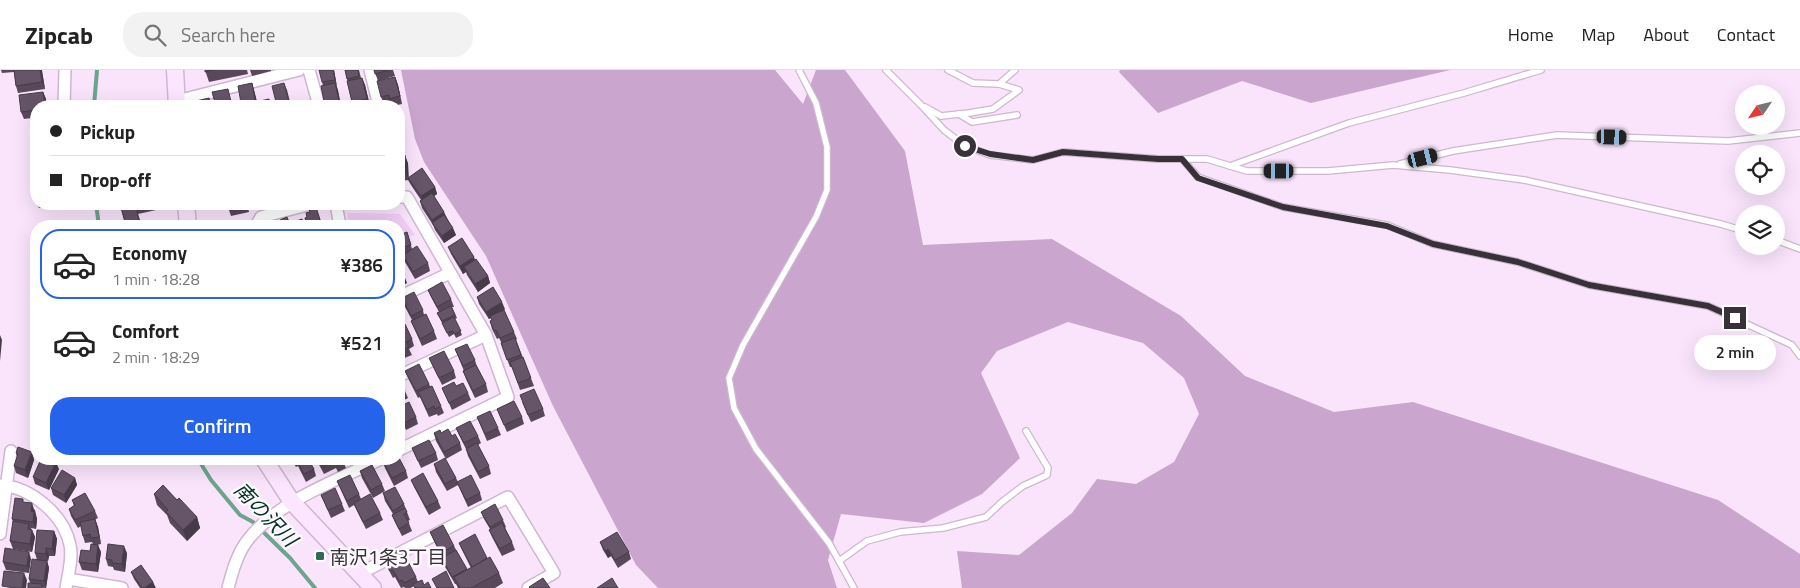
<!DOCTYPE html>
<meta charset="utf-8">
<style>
:root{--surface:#fff;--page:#f2f2f2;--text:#222;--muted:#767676;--line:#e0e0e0;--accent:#2563eb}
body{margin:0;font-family:"Titillium Web","Noto Sans JP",sans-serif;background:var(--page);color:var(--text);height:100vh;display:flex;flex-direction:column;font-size:19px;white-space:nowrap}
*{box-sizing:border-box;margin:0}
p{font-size:16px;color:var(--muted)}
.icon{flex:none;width:28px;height:28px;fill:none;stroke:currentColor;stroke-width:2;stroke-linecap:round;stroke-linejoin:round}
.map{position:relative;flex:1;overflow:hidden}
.details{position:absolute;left:30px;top:150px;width:375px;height:245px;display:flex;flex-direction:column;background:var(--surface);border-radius:20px;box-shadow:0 5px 20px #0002}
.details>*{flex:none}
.hud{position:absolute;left:30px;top:30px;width:375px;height:110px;border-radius:20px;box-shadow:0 5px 20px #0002;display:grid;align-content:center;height:110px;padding:0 20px;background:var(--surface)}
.needle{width:32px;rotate:235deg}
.buttons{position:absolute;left:1735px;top:15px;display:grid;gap:10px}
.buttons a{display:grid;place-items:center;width:50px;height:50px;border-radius:50%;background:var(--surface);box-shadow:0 5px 20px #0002;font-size:25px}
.end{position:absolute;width:22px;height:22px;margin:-11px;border:6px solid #39313a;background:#fff;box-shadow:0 0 0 2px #fff}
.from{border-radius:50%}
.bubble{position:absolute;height:35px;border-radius:18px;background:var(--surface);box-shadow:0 5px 20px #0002;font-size:16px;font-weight:600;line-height:35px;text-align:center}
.car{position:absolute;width:15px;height:30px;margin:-15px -8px;border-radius:6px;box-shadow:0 0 4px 1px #0007;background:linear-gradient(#222 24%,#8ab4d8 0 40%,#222 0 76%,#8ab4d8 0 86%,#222 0)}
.hud b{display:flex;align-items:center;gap:18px;height:48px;font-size:19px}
.hud b+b{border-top:1px solid var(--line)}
.hud i{width:12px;height:12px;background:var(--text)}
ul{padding:9px 0 0;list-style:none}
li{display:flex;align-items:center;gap:15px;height:70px;margin:0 10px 8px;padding:0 10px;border:2px solid transparent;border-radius:20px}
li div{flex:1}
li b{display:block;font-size:19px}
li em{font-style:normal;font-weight:600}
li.current{border-color:var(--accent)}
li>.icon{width:45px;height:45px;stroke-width:1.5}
.action{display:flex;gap:10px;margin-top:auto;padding:10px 20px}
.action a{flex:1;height:58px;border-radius:20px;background:var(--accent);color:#fff;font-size:20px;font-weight:600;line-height:58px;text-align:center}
header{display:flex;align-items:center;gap:30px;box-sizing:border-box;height:70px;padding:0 25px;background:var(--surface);border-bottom:1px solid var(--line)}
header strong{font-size:24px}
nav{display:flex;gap:28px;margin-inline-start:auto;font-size:18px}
.search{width:350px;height:45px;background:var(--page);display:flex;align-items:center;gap:12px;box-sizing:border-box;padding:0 18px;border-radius:20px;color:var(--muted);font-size:19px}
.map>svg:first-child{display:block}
.green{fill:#f3cef7}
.forest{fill:#caa5ce}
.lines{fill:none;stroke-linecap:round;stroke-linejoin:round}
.stream{stroke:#6ca48c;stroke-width:4}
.lane-casing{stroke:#cdb8cf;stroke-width:8}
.street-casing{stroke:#cdb8cf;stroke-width:14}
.secondary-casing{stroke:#cdb8cf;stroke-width:19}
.lane{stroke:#fff;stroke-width:5.5}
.street{stroke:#fff;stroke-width:11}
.secondary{stroke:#fce6ff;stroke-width:16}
.wall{fill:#584859}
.shaded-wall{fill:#473b49}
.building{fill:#665468;stroke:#473b49}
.route{stroke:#39313a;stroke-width:6}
.poi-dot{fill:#316a53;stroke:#fcf8fc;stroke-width:2}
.labels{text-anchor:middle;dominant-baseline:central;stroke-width:5;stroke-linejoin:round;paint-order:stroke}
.poi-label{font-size:19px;fill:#39313a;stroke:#fcf8fc;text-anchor:start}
.water-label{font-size:20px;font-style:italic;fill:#003222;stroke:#fcf8fc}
</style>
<header>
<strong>Zipcab</strong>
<div class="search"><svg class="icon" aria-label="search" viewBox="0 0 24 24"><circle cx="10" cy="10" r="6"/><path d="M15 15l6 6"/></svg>Search here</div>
<nav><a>Home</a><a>Map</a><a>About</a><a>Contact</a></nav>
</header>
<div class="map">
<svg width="1800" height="518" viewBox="0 0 1800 518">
<rect width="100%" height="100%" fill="#f9e4fb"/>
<polygon class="green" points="347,143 400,144 415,165 399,169 399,156 349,156"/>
<g class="forest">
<polygon points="401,0 775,0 803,34 816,0 845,0 905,81 923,175 1052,169 1181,246 1245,306 1334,342 1413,332 1718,430 1800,484 1800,518 962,518 957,481 1019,485 1072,443 1097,409 1136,414 1174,392 1199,344 1184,308 1143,273 1068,252 997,281 981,303 1020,388 982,424 924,453 841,444 828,490 837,518 658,518 636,495 553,336 486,186 424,92 415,69"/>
<polygon points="1120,0 1450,0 1311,33 1242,11 1158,43 1119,2"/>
</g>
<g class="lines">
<g class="stream">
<polyline points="94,36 97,0"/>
<polyline points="96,134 99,156"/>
<polyline points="198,389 211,410 240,445 253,452 290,488 315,518"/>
</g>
<defs>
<g id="lane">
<polyline points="799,0 816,33 827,77 827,120 816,147 743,275 729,308 734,338 756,379 829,473 854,518"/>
<polyline points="886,0 921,35 944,60 965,76 990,85 1033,90 1063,82 1158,89 1207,89 1247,101 1328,101 1393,95 1450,100 1524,110 1721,154 1744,161"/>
<polyline points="948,0 973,13 999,14 1015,0"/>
<polyline points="925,37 941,46 969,43 993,39 1019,20 999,14"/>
<polyline points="959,44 972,52 1017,45"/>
<polyline points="1182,89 1198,107 1283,137 1387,155 1433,174 1518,192 1589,215 1708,236 1792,275 1800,286"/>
<polyline points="1400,94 1453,81 1557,65 1728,71 1800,63"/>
<polyline points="1230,96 1349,53 1464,23 1541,0"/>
<polyline points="1776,170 1800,179"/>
<polyline points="839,491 867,471 900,462 943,458 986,447 1002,432 1023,416 1047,405 1048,398 1026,361"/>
</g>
<g id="street">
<polyline points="309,0 319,36"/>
<polyline points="370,0 379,36"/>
<polyline points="177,31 299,0"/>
<polyline points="64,36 65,0"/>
<polyline points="399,127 407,127 486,265 508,327 399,380"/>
<polyline points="336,134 340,156"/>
<polyline points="256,156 261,147 311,134"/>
<polyline points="399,227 450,203"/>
<polyline points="399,306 486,265"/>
<path d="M0,415C31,417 64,445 70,475C73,489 68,504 66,518"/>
<polyline points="0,464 11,381"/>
<polyline points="359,504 508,427 554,503 528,518"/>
<polyline points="68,509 122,518"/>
<path d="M228,518C232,503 237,484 247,471C276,432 337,410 381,389"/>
</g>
<g id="secondary">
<polyline points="175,0 177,36"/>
<polyline points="186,134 188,156"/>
<polyline points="264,389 292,432 373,518"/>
</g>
</defs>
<use href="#lane" class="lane-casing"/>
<use href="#street" class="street-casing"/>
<use href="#secondary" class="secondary-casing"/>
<use href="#lane" class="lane"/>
<use href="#street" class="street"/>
<use href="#secondary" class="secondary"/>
</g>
<g class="wall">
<polygon points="1,0 42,0 45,19 18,23 16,16 14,2 2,3"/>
<polygon points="205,0 247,0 248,4 209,12"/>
<polygon points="250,0 271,0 271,1 252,6"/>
<polygon points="334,0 337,17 341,36 325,36 323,16 322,12"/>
<polygon points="345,0 359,0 361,8 362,8 365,15 370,36 353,36"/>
<polygon points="374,0 393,0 395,6 378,11"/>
<polygon points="395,7 398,15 402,34 392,36 391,32 384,34 381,27"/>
<polygon points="252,13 254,20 257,32 269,29 271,36 238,36 242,34 238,16"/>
<polygon points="43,22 46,29 36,36 36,69 34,69 32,62 31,48 24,49 21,42"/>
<polygon points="399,86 408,93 408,108 435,117 437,124 434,126 444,142 456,165 444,173 435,160 433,155 422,138 420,131 421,130 411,115 408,110 409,110 399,111"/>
<polygon points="37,134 51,134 51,136 39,138"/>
<polygon points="120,134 155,134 156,140 138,144 141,153 147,152 148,156 126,156"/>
<polygon points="227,134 247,134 249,142 231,146"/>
<polygon points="407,162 412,179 428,193 430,201 415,209 405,192 403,186 399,187 399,165"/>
<polygon points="448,177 475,190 488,206 490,213 478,222 467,205 466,202 463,204 451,184"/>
<polygon points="428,220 451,229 454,237 452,237 457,248 455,249 462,265 456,268 454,264 449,267 437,243 439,242 431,227"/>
<polygon points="477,227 505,239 504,240 514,262 517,269 516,270 518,275 534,316 520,320 512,297 510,297 501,273 501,272 499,268 497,269 492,259 490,251 492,251 491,248 489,249 479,234"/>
<polygon points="402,228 423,240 424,245 434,261 437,269 422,276 414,258 411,251 412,250 404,235"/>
<polygon points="399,242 404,254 401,255 412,269 414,276 409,279 412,285 402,289 399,282"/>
<polygon points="455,279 475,290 477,297 486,314 488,322 475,328 466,309 463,301 464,301"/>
<polygon points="429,288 454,301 456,308 442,315"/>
<polygon points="405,301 429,314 441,336 444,343 438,346 437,344 429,347 420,327 418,328 408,308"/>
<polygon points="399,308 405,321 408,328 399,333"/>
<polygon points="456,316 468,323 471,330 452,340 442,318"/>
<polygon points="522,332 543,339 545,346 531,352"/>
<polygon points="399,337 416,347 418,354 406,360 399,345"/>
<polygon points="497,339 522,347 524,354 507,362"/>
<polygon points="477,347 498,358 501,365 487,371"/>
<polygon points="456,358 478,366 481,373 478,375 489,396 491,404 480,409 468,386 466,379 459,365"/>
<polygon points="434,363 441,363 452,366 460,373 462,380 446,389 436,371"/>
<polygon points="412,378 436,383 438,390 421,398"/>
<polygon points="32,382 34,390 28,408 16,403 14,396 17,387 16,383"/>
<polygon points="291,389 308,389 314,399 316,406 306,412 298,396 296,397"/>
<polygon points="316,389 342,389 346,398 338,402 336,398 324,404"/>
<polygon points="382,390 406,401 408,408 394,416 385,398"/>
<polygon points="434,394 456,408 458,412 480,423 482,430 468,437 458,415 447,421 436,402"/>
<polygon points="59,399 49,420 35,414 33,407"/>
<polygon points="360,401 382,414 385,421 373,428 362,408"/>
<polygon points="75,408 77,415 66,433 53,425 51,418"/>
<polygon points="411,410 438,431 441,438 429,445 414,417"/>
<polygon points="337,411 359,424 361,429 380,443 383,450 366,459 354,435 349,438 340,418"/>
<polygon points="383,423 404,434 410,450 408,451 412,461 402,466 395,452 392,445 393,444 385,431"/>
<polygon points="154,424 197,447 200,458 187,471 170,453 167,445 157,435"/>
<polygon points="321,425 342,434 345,441 331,448"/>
<polygon points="72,430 95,441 98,448 94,450 95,449 98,457 101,474 97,475 101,482 98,502 82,500 79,492 90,481 93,474 92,472 85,473 83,466 81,456 78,458 71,446 69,439 74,436"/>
<polygon points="24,432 35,440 37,449 36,459 31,458 35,467 32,482 13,479 10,471 13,452 12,449"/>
<polygon points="481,442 503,450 506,457 505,458 512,472 515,480 502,486 492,467 489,460 490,459 484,449"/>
<polygon points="54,461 57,469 55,486 49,486 48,491 47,491 49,498 46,518 44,518 30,513 29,509 37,490 35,483"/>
<polygon points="430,462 454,476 467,500 471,498 462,480 459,473 487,488 499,503 503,513 495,518 458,518 456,514 455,514 444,495 442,488 433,469"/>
<polygon points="600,472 629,482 631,489 618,498 611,486 608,488 603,480"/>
<polygon points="29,482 29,503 6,500 3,492"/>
<polygon points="127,483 125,502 114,500 113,497 108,496 106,489"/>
<polygon points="383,488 416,507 418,512 431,518 414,518 414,516 411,518 405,518 404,517 401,518 395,507 393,508 386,495"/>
<polygon points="131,502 153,512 156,518 140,518 134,509"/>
</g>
<g class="shaded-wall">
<polygon points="40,0 42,0 42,2 45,19 42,12"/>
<polygon points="333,0 334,0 337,17 335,10"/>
<polygon points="395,7 398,15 402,34 400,26"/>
<polygon points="362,8 365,15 370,36 367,29"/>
<polygon points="252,13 254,20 258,36 255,30"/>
<polygon points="284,13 287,20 291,36 290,36"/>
<polygon points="335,13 338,20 341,36 340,35"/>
<polygon points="43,22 46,29 47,36 45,36"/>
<polygon points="405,85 408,93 409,110 406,103"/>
<polygon points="435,117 437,124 423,134 421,126"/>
<polygon points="444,142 446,149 434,154 432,150"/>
<polygon points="453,158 456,165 444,173 442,166"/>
<polygon points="474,187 477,195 464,197 466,202 463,204 460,196"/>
<polygon points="404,205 407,213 399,218 399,209"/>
<polygon points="488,206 490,213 478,222 475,214"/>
<polygon points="502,232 505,239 489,249 486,242"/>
<polygon points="0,265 2,270 0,291"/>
<polygon points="32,382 34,390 28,408 25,400"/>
<polygon points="56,392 59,399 49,420 46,413"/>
<polygon points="75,408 77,415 66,433 64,425"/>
<polygon points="32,433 37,449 36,459 33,452 31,441"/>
<polygon points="197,447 200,458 187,471 183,460"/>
<polygon points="95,449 98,457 101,474 99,467"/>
<polygon points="32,460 35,467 32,482 30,474"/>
<polygon points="54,461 57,469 55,486 52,479"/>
<polygon points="98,475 101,482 98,502 96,494"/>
<polygon points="124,476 127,483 125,502 122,494"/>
<polygon points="46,478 49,486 48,491 46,484"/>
<polygon points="608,479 611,486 608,488 605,481"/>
<polygon points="29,482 31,489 29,503 27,496"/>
<polygon points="47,491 49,498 46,518 44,511"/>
<polygon points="24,503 27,510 26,518 22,518"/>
<polygon points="153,512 155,518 144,518"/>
</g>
<g class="building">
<polygon points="14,0 40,0 42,12 16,16"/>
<polygon points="205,0 213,0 205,2"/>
<polygon points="319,0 333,0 335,10 322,12"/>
<polygon points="345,0 358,0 359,6 347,9"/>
<polygon points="374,0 389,0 375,4"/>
<polygon points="395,7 400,26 389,29 389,25 381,27 377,11"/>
<polygon points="362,8 367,29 352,32 347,11"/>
<polygon points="252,13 255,30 241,33 238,16"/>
<polygon points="284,13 290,36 277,36 272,16"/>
<polygon points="335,13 340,35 334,36 325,36 321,16"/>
<polygon points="228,19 232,36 216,36 212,22"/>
<polygon points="43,22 45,36 36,36 36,40 21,42 19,25"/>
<polygon points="209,28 211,36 197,36 196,31"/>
<polygon points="269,29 270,36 257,36 256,32"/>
<polygon points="250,33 251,36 237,36"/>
<polygon points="30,46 36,46 36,62 32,62"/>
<polygon points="405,85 406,103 399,104 399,86"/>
<polygon points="422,98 435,117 421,126 408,108"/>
<polygon points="36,103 36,130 33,104"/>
<polygon points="432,123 444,142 432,150 420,131"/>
<polygon points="120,134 135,134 140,154 147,152 148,156 126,156"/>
<polygon points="227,134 246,134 246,135 229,139"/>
<polygon points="316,137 322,156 307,156 305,148 307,147 306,143 310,142 309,139"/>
<polygon points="444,145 453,158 442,166 432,153"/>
<polygon points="287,147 288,150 294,152 302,149 304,156 283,156 280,150"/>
<polygon points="271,152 272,156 258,156"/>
<polygon points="407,162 411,175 399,179 399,165"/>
<polygon points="462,168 474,187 460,196 448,177"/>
<polygon points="417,176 428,193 413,202 403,185"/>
<polygon points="476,189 488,206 475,214 464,197"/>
<polygon points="399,197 404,205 399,209"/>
<polygon points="442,212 451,229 437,237 428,220"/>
<polygon points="493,217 502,232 486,242 477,227"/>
<polygon points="414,222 423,240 411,246 402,228"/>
<polygon points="451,236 455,245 442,251 437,243"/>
<polygon points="504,240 514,262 500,268 496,260 494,261 490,251 492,250 490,246"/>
<polygon points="426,244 434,261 420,269 411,251"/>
<polygon points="454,247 461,261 455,264 453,261 447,263 442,253"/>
<polygon points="405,254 412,269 406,272 409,277 399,282 399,257"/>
<polygon points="515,268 521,285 507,290 501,273"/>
<polygon points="467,274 475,290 463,296 455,279"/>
<polygon points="444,281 454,301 439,308 429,288"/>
<polygon points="523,287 531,308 518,313 510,292"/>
<polygon points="419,294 429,314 416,321 405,301"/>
<polygon points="476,295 486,314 473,321 463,301"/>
<polygon points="399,308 405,321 399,324"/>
<polygon points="454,312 456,316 463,313 468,323 449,333 442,318"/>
<polygon points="432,316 441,336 435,339 434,336 427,340 418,322"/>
<polygon points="534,319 543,339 528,345 520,325"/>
<polygon points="514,331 522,347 504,355 497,339"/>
<polygon points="409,332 416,347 404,353 399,343 399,337"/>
<polygon points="490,341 498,358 485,364 477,347"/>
<polygon points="470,351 478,366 464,373 456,358"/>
<polygon points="448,359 452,366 455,364 460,373 444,382 434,363 440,360 441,363"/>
<polygon points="429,370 436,383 418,391 412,378"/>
<polygon points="477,373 489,396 478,402 466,379"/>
<polygon points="18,377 32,382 25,400 14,396 18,384 16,383"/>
<polygon points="399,388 406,401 392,408 382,390 386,389 399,389"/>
<polygon points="445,388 456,408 445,414 434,394"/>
<polygon points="41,389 50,389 56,392 46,413 33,407"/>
<polygon points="296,389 308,389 314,399 304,404"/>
<polygon points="318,389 342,389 343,391 336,395 333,391 322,397"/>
<polygon points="372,395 382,414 371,420 360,401"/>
<polygon points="62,400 75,408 64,425 51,418"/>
<polygon points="423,403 438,431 426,437 411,410"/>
<polygon points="350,405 359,424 347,431 337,411"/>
<polygon points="471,405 480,423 466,430 457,412"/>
<polygon points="163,415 177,430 179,428 197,447 183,460 166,442 168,440 154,424"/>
<polygon points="395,417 404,434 393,441 383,423"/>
<polygon points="335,418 342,434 328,440 321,425"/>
<polygon points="85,423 95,441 75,450 69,439 75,435 72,430"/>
<polygon points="370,424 380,443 363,452 354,433"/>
<polygon points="15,428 23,429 23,432 32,433 31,441 34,442 33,452 12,449"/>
<polygon points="495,434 503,450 490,457 481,442"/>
<polygon points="405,438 407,442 404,444 409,453 399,459 392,445"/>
<polygon points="95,449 99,467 91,468 90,464 83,466 80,452"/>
<polygon points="13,451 29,454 28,459 32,460 30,474 10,471"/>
<polygon points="502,453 512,472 500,479 489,460"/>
<polygon points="443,455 454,476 441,483 430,462"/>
<polygon points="37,460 54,461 52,479 46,478 46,484 35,483"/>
<polygon points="617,462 629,482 615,490 608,479 605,481 600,472"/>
<polygon points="475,464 487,488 472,497 459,473"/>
<polygon points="91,474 98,475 96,494 79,492 81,480 90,481"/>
<polygon points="108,474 124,476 122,494 112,493 112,490 106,489"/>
<polygon points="5,478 29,482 27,496 3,492"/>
<polygon points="401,478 416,507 404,513 402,510 399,511 393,500 390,501 383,488"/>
<polygon points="456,480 467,499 452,507 442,488"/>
<polygon points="490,487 499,503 471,518 460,518 454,507"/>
<polygon points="32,489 47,491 44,511 29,509"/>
<polygon points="141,495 153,512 144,518 142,518 131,502"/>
<polygon points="4,501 24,503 22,518 14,518 2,516"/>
<polygon points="446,501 454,518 437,518 432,509"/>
<polygon points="543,508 550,518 530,518 529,517"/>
<polygon points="612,508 618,518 597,518"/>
<polygon points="422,510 424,515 428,512 431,518 415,518 413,514"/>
<polygon points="28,513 42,514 42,518 28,518"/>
</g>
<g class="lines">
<polyline class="route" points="965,76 990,84 1033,90 1063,82 1158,89 1182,89 1198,108 1283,137 1387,156 1433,174 1518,192 1589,215 1708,236 1735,248"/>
</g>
<rect class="poi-dot" x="315" y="481" width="10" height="10" rx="2.5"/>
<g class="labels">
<g class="poi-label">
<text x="330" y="486">南沢1条3丁目</text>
</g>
<g class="water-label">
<text transform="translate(266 444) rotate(46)">南の沢川</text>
</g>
</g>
</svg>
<div class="buttons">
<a><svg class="needle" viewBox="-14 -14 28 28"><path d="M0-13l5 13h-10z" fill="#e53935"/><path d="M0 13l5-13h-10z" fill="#767676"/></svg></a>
<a><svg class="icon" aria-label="locate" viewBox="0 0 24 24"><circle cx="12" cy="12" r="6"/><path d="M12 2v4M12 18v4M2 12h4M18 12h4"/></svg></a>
<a><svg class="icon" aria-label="layers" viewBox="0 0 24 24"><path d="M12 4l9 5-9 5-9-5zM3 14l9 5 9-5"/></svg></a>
</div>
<i class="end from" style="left:965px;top:76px"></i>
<i class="end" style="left:1735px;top:248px"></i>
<div class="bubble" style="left:1694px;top:265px;width:82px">2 min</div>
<i class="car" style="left:1612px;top:67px;rotate:92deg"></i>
<i class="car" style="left:1423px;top:88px;rotate:76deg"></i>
<i class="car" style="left:1279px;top:101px;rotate:270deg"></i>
<div class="hud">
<b><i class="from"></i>Pickup</b>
<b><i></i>Drop-off</b>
</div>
<section class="details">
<ul>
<li class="current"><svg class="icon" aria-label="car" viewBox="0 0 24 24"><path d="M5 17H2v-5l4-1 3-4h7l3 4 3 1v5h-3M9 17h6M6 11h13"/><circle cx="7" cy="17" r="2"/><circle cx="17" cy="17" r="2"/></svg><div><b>Economy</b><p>1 min · 18:28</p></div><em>¥386</em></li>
<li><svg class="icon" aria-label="car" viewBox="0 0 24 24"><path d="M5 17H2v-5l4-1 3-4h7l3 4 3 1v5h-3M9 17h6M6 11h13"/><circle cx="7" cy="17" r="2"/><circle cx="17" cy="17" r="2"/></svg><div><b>Comfort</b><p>2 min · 18:29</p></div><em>¥521</em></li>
</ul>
<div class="action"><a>Confirm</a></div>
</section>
</div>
